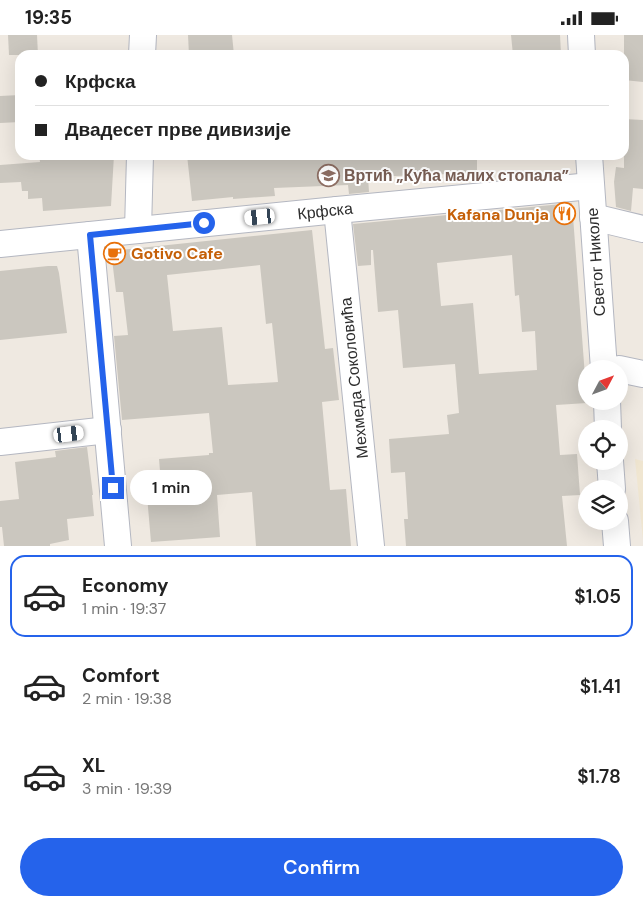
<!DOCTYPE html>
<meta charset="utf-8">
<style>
:root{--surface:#fff;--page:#f2f2f2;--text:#222;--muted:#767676;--line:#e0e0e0;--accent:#2563eb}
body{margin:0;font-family:"DM Sans",sans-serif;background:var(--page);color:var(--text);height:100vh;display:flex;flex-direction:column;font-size:19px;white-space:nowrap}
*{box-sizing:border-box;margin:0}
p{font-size:16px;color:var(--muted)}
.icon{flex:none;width:28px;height:28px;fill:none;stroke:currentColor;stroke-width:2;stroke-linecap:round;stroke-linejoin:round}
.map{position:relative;height:511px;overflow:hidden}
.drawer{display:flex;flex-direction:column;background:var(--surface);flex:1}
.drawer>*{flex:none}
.banner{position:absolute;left:15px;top:15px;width:614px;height:110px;border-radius:15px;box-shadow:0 5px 20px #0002;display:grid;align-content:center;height:110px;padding:0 20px;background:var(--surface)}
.needle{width:32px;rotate:49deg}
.tools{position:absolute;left:578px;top:325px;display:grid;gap:10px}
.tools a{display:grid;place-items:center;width:50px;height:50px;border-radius:50%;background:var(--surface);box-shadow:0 5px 20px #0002;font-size:25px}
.end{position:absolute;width:22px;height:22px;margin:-11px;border:6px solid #2563eb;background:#fff;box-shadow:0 0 0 2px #fff}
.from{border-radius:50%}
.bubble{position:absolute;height:35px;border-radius:18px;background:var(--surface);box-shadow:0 5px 20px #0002;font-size:16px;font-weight:600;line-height:35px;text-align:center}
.car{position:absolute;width:15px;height:30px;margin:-15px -8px;border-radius:6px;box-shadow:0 0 4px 1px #0007;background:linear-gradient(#fff 24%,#345 0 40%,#fff 0 76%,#345 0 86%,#fff 0)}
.banner b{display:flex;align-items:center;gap:18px;height:48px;font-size:19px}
.banner b+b{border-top:1px solid var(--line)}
.banner i{width:12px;height:12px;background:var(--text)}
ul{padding:9px 0 0;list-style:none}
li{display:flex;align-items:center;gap:15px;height:82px;margin:0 10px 8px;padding:0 10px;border:2px solid transparent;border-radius:15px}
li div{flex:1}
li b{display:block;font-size:19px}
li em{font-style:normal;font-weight:600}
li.active{border-color:var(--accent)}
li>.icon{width:45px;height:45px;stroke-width:1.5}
.cta{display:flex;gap:10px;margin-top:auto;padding:10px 20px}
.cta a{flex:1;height:58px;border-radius:30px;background:var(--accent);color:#fff;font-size:20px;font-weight:600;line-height:58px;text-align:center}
.status{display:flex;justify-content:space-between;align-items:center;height:35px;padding:0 25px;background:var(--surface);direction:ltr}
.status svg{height:14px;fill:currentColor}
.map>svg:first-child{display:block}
.education{fill:#f0e6d1}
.building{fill:#cbc7bf;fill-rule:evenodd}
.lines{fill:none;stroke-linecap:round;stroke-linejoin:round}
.minor-casing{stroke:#b4b7c1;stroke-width:28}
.minor{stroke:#fff;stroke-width:26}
.route{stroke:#2563eb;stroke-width:6}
.labels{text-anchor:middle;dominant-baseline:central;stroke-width:4;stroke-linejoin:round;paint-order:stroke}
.education-label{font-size:16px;font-weight:bold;fill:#785e54;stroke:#fff;text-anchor:start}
.street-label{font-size:16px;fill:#2e2e2e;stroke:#fff}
.food-label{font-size:16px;font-weight:bold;fill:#c56008;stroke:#fff;text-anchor:end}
</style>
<div class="status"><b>19:35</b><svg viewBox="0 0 49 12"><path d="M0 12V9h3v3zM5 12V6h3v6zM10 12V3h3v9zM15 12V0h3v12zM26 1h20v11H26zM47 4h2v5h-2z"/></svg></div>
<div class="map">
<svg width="643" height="511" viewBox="0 0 643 511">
<rect width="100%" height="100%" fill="#efe9e1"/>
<polygon class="education" points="635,424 643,426 643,505"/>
<g class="building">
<polygon points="8,0 37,0 38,20 9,20"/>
<polygon points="188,0 232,0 234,20 189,20"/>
<polygon points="511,0 560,0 561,19 513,20"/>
<polygon points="624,0 643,0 643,47 624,45"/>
<polygon points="20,60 20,87 0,88 0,61"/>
<polygon points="624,84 643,85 643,154 633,153 631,176 616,172 614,147 616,132 624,133"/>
<polygon points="39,120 114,120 111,171 43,176 42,163 28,164 28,156 22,156 21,147 0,148 0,130 40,127"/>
<polygon points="187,120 477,120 477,138 368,142 369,157 349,159 348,150 274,153 275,161 233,164 233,162 192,166"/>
<path d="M572,168L587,368L556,370L560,420L577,419L580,460L562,461L567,511H406L404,484H408L405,437L391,438L389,404L449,399L447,380L459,378L455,329L403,333L398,275L378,277L373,215H371V230L358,231L353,189ZM512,220L515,261L519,260L522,297L535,296L537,335L479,339L473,268L441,271L437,228Z"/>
<path d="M312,195L325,314L333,313L339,365L322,367L330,455L346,454L351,511H256L252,457L217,460L220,502L151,507L146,449L161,448L159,424L209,420V418H213L209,378L122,385L114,301L128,300L123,257H116L111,216ZM260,230L266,289L272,288L278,347L228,350L222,292L173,296L167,240Z"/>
<polygon points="48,231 57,231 59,238 67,298 0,305 0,236"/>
<polygon points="87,412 93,460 92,460 94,481 67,484 69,505 50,509 50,511 4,511 2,492 0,492 0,466 19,464 15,427 56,422 55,416"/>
</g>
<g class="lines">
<defs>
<g id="minor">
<polyline points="581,0 582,20"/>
<polyline points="142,20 143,0"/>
<polyline points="589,120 604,334"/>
<polyline points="337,175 371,511"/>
<polyline points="593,182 643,194"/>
<polyline points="138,195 140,120"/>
<polyline points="90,200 118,511"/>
<polyline points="0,209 337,175 591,151"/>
<polyline points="619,334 643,339"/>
<polyline points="607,366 608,394"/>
<polyline points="0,407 108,395"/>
<polyline points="610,426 612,454"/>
<polyline points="615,486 617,511"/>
</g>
</defs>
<use href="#minor" class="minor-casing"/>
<use href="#minor" class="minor"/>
</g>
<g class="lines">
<polyline class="route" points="113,453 90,200 204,188"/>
</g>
<defs>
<symbol id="school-ring" viewBox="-11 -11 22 22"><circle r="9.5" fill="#fff" stroke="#8d6e63" stroke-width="1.5"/><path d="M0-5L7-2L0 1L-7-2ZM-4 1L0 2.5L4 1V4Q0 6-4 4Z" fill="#8d6e63"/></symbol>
<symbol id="restaurant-ring" viewBox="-11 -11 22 22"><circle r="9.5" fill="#fff" stroke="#e8710a" stroke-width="1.5"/><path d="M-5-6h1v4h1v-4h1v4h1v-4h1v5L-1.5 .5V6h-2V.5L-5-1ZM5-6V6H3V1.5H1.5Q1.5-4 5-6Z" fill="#e8710a"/></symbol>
<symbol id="cafe-ring" viewBox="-11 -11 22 22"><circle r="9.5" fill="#fff" stroke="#e8710a" stroke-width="1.5"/><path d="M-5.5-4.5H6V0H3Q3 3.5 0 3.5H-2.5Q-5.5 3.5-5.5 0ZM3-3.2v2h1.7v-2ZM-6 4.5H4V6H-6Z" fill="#e8710a"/></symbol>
</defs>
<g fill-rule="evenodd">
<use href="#school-ring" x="316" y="128" width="25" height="25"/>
<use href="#restaurant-ring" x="552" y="166" width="25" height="25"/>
<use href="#cafe-ring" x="102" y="206" width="25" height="25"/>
</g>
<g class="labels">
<g class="education-label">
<text x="344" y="140">Вртић „Кућа малих стопала”</text>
</g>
<g class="street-label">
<text transform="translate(325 176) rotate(-6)">Крфска</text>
<text transform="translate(596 227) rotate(-94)">Светог Николе</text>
<text transform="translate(354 343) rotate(-96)">Мехмеда Соколовића</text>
</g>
<g class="food-label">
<text x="549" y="179">Kafana Dunja</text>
<text x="131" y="218" text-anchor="start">Gotivo Cafe</text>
</g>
</g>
</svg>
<div class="tools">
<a><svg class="needle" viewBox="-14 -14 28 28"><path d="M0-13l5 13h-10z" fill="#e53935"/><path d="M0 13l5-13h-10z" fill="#767676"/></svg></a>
<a><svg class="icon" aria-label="locate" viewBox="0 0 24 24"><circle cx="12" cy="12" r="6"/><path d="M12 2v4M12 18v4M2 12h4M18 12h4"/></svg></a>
<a><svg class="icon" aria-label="layers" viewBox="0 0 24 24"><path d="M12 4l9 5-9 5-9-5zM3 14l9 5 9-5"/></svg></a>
</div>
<i class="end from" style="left:204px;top:188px"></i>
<i class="end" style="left:113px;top:453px"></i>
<div class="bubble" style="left:130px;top:435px;width:82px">1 min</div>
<i class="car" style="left:260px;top:182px;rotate:264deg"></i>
<i class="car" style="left:69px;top:399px;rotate:83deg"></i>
<div class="banner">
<b><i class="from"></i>Крфска</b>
<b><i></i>Двадесет прве дивизије</b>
</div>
</div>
<section class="drawer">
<ul>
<li class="active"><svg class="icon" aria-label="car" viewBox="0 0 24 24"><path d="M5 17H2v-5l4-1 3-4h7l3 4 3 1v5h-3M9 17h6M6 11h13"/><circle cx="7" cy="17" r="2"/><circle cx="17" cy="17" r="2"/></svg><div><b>Economy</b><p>1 min · 19:37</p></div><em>$1.05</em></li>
<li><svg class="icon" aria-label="car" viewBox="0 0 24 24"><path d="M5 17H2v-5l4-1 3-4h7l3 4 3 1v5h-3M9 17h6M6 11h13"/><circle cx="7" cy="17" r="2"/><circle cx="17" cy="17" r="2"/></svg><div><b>Comfort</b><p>2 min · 19:38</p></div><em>$1.41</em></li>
<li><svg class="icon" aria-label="car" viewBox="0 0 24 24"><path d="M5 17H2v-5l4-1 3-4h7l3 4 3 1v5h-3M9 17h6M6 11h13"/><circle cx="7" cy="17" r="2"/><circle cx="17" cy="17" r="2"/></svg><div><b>XL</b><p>3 min · 19:39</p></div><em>$1.78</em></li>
</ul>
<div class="cta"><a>Confirm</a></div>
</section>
